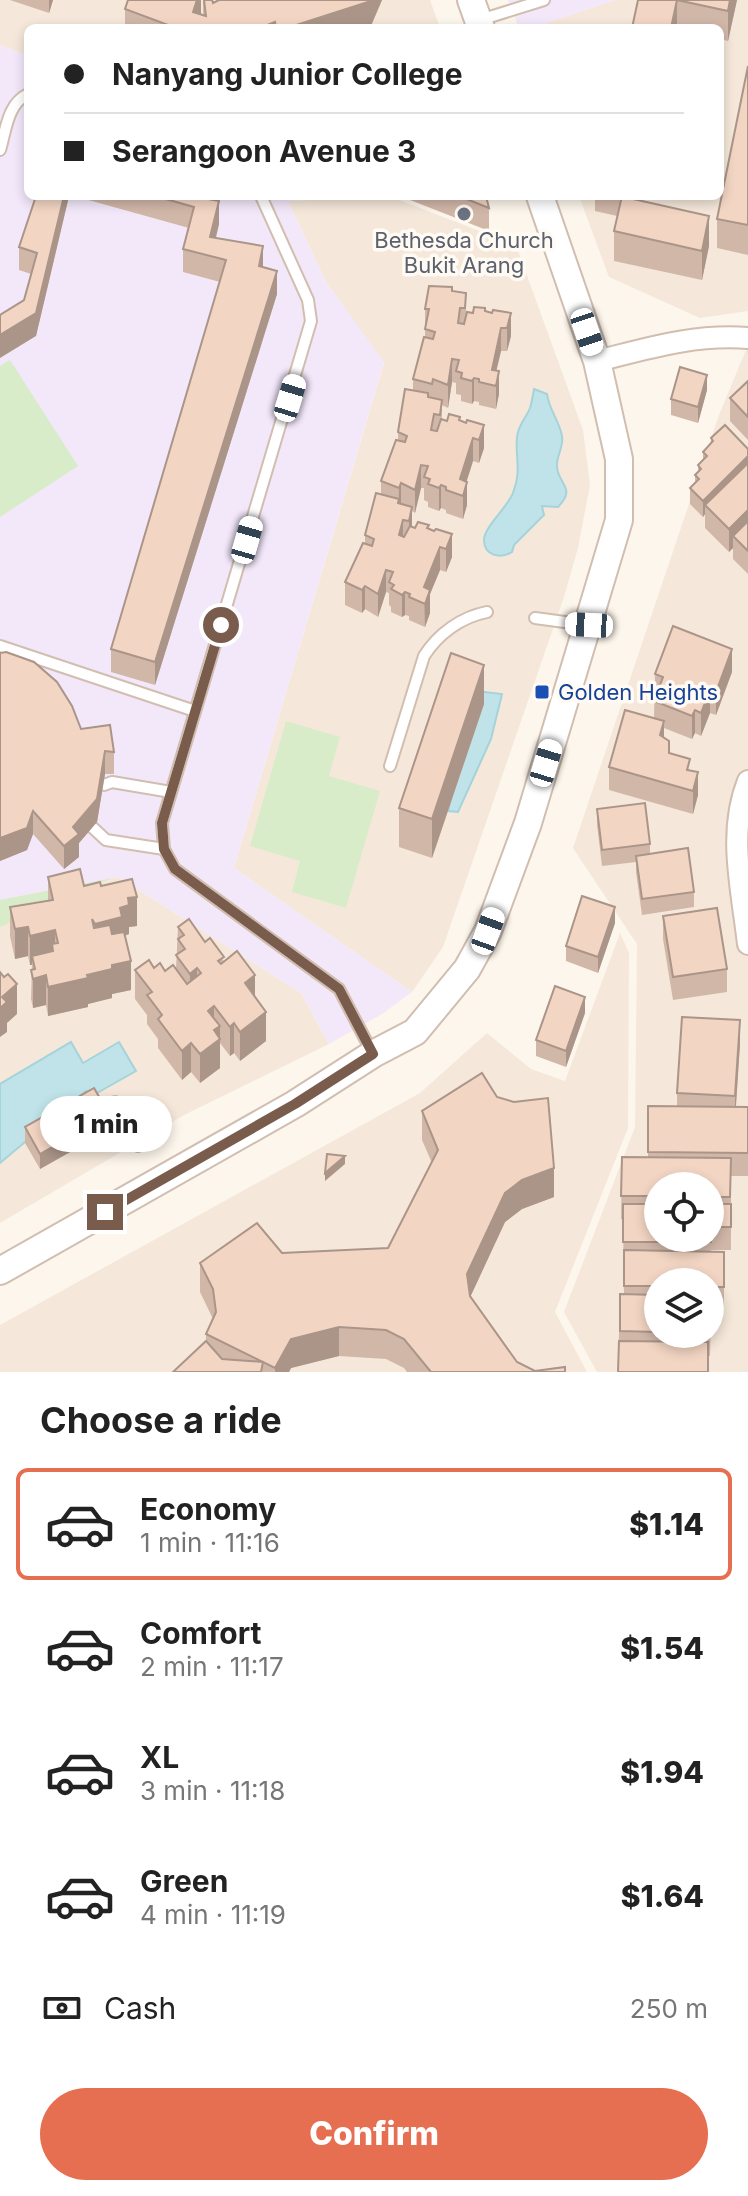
<!DOCTYPE html>
<meta charset="utf-8">
<style>
:root{--surface:#fff;--page:#f2f2f2;--text:#222;--muted:#767676;--line:#e0e0e0;--accent:#e76f51}
body{margin:0;font-family:Inter,sans-serif;background:var(--page);color:var(--text);height:100vh;display:flex;flex-direction:column;font-size:30px;white-space:nowrap}
*{box-sizing:border-box;margin:0}
p{font-size:26px;color:var(--muted)}
.icon{flex:none;width:44px;height:44px;fill:none;stroke:currentColor;stroke-width:2;stroke-linecap:round;stroke-linejoin:round}
.map{position:relative;height:1372px;overflow:hidden}
.side{display:flex;flex-direction:column;background:var(--surface);flex:1}
.side>*{flex:none}
.hud{position:absolute;left:24px;top:24px;width:700px;height:176px;border-radius:12px;box-shadow:0 4px 12px #0003;display:grid;align-content:center;height:176px;padding:0 40px;background:var(--surface)}
.buttons{position:absolute;left:644px;top:1172px;display:grid;gap:16px}
.buttons a{display:grid;place-items:center;width:80px;height:80px;border-radius:50%;background:var(--surface);box-shadow:0 4px 12px #0003;font-size:40px}
.end{position:absolute;width:36px;height:36px;margin:-18px;border:10px solid #7a5c4d;background:#fff;box-shadow:0 0 0 4px #fff}
.from{border-radius:50%}
.bubble{position:absolute;height:56px;border-radius:28px;background:var(--surface);box-shadow:0 4px 12px #0003;font-size:26px;font-weight:800;line-height:56px;text-align:center}
.car{position:absolute;width:24px;height:48px;margin:-24px -12px;border-radius:10px;box-shadow:0 0 6px 2px #0007;background:linear-gradient(#fff 24%,#345 0 40%,#fff 0 76%,#345 0 86%,#fff 0)}
.hud b{display:flex;align-items:center;gap:28px;height:76px;font-size:30px}
.hud b+b{border-top:2px solid var(--line)}
.hud i{width:20px;height:20px;background:var(--text)}
ul{padding:0;list-style:none}
li{display:flex;align-items:center;gap:24px;height:112px;margin:0 16px 12px;padding:0 24px;border:4px solid transparent;border-radius:12px}
li div{flex:1}
li b{display:block;font-size:30px}
li em{font-style:normal;font-weight:800}
li.current{border-color:var(--accent)}
li>.icon{width:72px;height:72px;stroke-width:1.5}
h2{padding:0 40px;font-size:36px;line-height:96px}
.pay{display:flex;align-items:center;gap:20px;height:88px;padding:0 40px;font-size:30px}
.pay p{margin-inline-start:auto}
.primary-button{display:flex;gap:16px;margin-top:auto;padding:16px 40px}
.primary-button a{flex:1;height:92px;border-radius:48px;background:var(--accent);color:#fff;font-size:32px;font-weight:800;line-height:92px;text-align:center}
.map>svg:first-child{display:block}
.residential{fill:#f5e8da;fill-rule:evenodd}
.education{fill:#f3e8fa}
.green{fill:#d8ecc9}
.water{fill:#bfe3e8;stroke:#a5d3da;stroke-width:2}
.lines{fill:none;stroke-linecap:round;stroke-linejoin:round}
.service-casing{stroke:#d1beb0;stroke-width:14}
.minor-casing{stroke:#d1beb0;stroke-width:24}
.tertiary-casing{stroke:#d1beb0;stroke-width:30}
.service{stroke:#fff;stroke-width:10}
.minor{stroke:#fff;stroke-width:20}
.tertiary{stroke:#fff;stroke-width:26}
.wall{fill:#d1b7a8;fill-rule:evenodd}
.shaded-wall{fill:#aa9588}
.building{fill:#f3d5c3;stroke:#aa9588;stroke-width:2}
.route{stroke:#7a5c4d;stroke-width:10}
.worship-dot{fill:#6b7280;stroke:#fffaf3;stroke-width:3}
.transit-dot{fill:#1a4fb4;stroke:#fffaf3;stroke-width:3}
.labels{text-anchor:middle;dominant-baseline:central;stroke-width:7;stroke-linejoin:round;paint-order:stroke}
.worship-label{font-size:22px;fill:#5b616d;stroke:#fffaf3}
.transit-label{font-size:22px;fill:#164399;stroke:#fffaf3;text-anchor:start}
</style>
<div class="map">
<svg width="748" height="1372" viewBox="0 0 748 1372">
<rect width="100%" height="100%" fill="#fdf6ec"/>
<g class="residential">
<polygon points="0,0 430,0 440,28 28,28 28,56 0,45"/>
<polygon points="615,0 748,0 748,311 700,318 609,277 579,196 720,196 720,28 531,28"/>
<polygon points="389,196 516,245 583,430 590,485 578,548 564,597 443,947 412,992 234,868 384,363 326,282 288,201"/>
<path d="M748,345V1372H597L564,1312L635,1127L637,944L573,848L719,415ZM658,1186H710V1238H658ZM658,1282H710V1334H658Z"/>
<polygon points="118,877 301,993 329,1044 184,1115 0,1223 0,900"/>
<polygon points="620,933 629,953 628,1128 555,1312 587,1372 0,1372 0,1325 420,1093 487,1033 531,1069 565,1081"/>
</g>
<g class="education">
<polygon points="508,0 615,0 531,28 519,28"/>
<polygon points="0,45 28,56 28,196 383,196 288,201 326,282 384,362 234,868 412,992 382,1014 329,1044 301,993 118,877 0,900"/>
</g>
<g class="green">
<polygon points="10,360 78,466 0,517 0,366"/>
<polygon points="286,721 340,737 329,776 380,791 346,908 292,892 300,861 250,846"/>
<polygon points="112,878 0,927 0,900"/>
</g>
<g class="water">
<path d="M534,389L547,394C549,410 559,420 562,436C564,447 556,456 557,467C558,484 577,488 558,507L542,506L544,515L514,545L512,552C501,559 484,556 484,540C484,527 507,508 513,493C522,470 515,458 517,437C518,425 526,418 530,408C532,402 533,395 534,389Z"/>
<polygon points="476,691 502,694 491,739 458,812 448,811"/>
<polygon points="71,1042 83,1063 119,1042 136,1071 90,1097 86,1091 0,1163 0,1084"/>
</g>
<g class="lines">
<defs>
<g id="service">
<polyline points="480,20 544,0"/>
<path d="M0,150C6,131 7,104 28,94"/>
<polyline points="261,196 308,300 311,321 162,823 164,849 175,869 339,989 373,1054"/>
<polyline points="535,618 587,625"/>
<polyline points="0,646 195,711"/>
<path d="M390,766L424,656C438,634 461,617 487,612"/>
<polyline points="104,785 112,782 171,792"/>
<polyline points="92,827 106,840 164,849"/>
<polyline points="115,1102 138,1146"/>
</g>
<g id="minor">
<path d="M597,361C649,348 694,334 748,338"/>
<path d="M748,781C727,833 742,890 748,944"/>
</g>
<g id="tertiary">
<polyline points="471,0 481,28"/>
<polyline points="0,1271 295,1104 373,1054 415,1032 467,969 488,931 528,823 619,520 619,459 597,361 540,196"/>
</g>
</defs>
<use href="#service" class="service-casing"/>
<use href="#minor" class="minor-casing"/>
<use href="#tertiary" class="tertiary-casing"/>
<use href="#service" class="service"/>
<use href="#minor" class="minor"/>
<use href="#tertiary" class="tertiary"/>
</g>
<g class="wall">
<polygon points="10,0 53,0 49,13"/>
<polygon points="201,0 201,15 203,15 203,0 213,3 217,0 382,0 370,28 125,28 125,9"/>
<polygon points="638,0 737,0 728,41 720,39 720,28 632,28"/>
<polygon points="748,66 748,255 717,248 717,219"/>
<polygon points="36,196 69,196 36,336 24,300 31,274 19,270 19,247"/>
<polygon points="74,196 216,196 215,200 219,224 216,238 263,267 277,294 155,685 111,672 111,649 220,282 183,272 183,249 189,228"/>
<polygon points="400,196 486,196 489,208 489,231"/>
<polygon points="595,196 640,196 639,201 709,246 702,280 614,261 614,231 617,216 595,211"/>
<polygon points="452,291 466,293 466,318 473,313 485,311 492,313 511,313 511,336 507,351 501,351 496,371 499,394 496,409 479,405 479,402 474,401 472,404 461,401 461,395 456,394 456,383 452,382 448,408 442,405 442,419 447,421 460,421 466,423 484,425 484,448 479,463 473,461 466,482 467,505 463,519 446,513 446,510 441,508 439,511 428,507 428,502 424,500 424,488 421,488 415,513 412,511 412,526 415,528 429,529 434,531 452,557 446,572 440,570 430,594 430,613 425,627 409,620 409,616 405,615 402,617 391,612 391,607 389,605 389,593 386,592 378,617 365,609 362,613 345,605 345,582 365,544 365,535 381,494 381,481 398,440 398,432 413,391 413,379 425,337 425,309"/>
<polygon points="748,381 748,440 730,421 730,398"/>
<polygon points="707,390 698,423 671,415 671,399"/>
<polygon points="711,438 748,449 748,574 733,559 733,548 729,552 705,528 705,514 703,517 690,504 690,488 695,483 695,475 698,473 698,465 703,459 703,452 711,444"/>
<polygon points="732,672 716,715 710,713 701,736 695,733 692,739 664,728 664,737 669,753 690,770 698,795 693,814 609,790 609,767 654,718 655,674"/>
<polygon points="484,704 432,858 399,847 399,808"/>
<polygon points="81,729 114,752 114,774 105,774 97,822 79,843 79,857 64,869 33,834 27,850 0,861"/>
<polygon points="597,809 650,844 650,854 694,892 694,907 642,915 636,872 636,862 602,866 597,825"/>
<polygon points="48,877 84,886 101,886 137,926 129,927 129,934 125,936 131,990 112,994 112,998 88,1004 88,1007 48,1016 46,1005 33,1008 31,999 32,965 30,965 28,956 15,959 10,936 10,907 48,901"/>
<polygon points="663,916 727,969 727,992 673,1000 663,939"/>
<polygon points="615,923 598,973 566,961 566,946"/>
<polygon points="178,927 205,942 224,961 255,997 266,1041 240,1061 234,1053 230,1056 220,1043 220,1068 200,1083 191,1072 182,1080 158,1048 158,1039 147,1024 147,1015 135,999 135,970 154,968 165,971 176,969"/>
<polygon points="585,1013 566,1067 536,1056 536,1040"/>
<path d="M740,1043L736,1107H748V1176H731V1250H711V1252H724V1310H711L710,1356H708V1372H618L620,1294H624L623,1219H621L622,1157H648V1106H677V1093ZM658,1186H710V1238H658ZM658,1282H710V1334H658Z"/>
<polygon points="422,1111 554,1197 522,1209 505,1222 470,1297 517,1362 535,1371 565,1372 407,1372 404,1368 386,1359 339,1356 291,1368 289,1372 173,1372 206,1342 206,1334 213,1319 200,1292 200,1263 282,1253 388,1248 432,1163 422,1140"/>
<polygon points="25,1127 109,1130 40,1169 25,1143"/>
</g>
<g class="shaded-wall">
<polygon points="49,0 53,0 49,13"/>
<polygon points="197,0 201,0 201,17 193,12"/>
<polygon points="369,0 382,0 370,28 287,28"/>
<polygon points="677,0 677,28 671,28"/>
<polygon points="730,0 737,0 728,41 728,11"/>
<polygon points="275,22 275,28 260,28"/>
<polygon points="64,196 69,196 36,336 0,358 0,335 36,313"/>
<polygon points="634,196 640,196 633,229"/>
<polygon points="219,201 219,224 211,256 210,237"/>
<polygon points="709,216 709,246 702,280 702,251"/>
<polygon points="263,246 263,269 259,266"/>
<polygon points="277,271 277,294 155,685 155,662"/>
<polygon points="511,313 511,336 507,351 507,328"/>
<polygon points="501,328 501,351 493,385 492,370"/>
<polygon points="452,359 452,382 448,408 448,385"/>
<polygon points="499,371 499,394 496,409 496,386"/>
<polygon points="707,375 707,390 698,423 698,407"/>
<polygon points="474,378 474,401 472,404 472,381"/>
<polygon points="484,425 484,448 479,463 479,440"/>
<polygon points="473,438 473,461 462,496 460,479"/>
<polygon points="748,456 748,472 705,505 705,514 703,517 703,501"/>
<polygon points="421,465 421,488 415,513 415,490"/>
<polygon points="467,482 467,505 463,519 463,496"/>
<polygon points="401,483 401,506 398,526 399,488"/>
<polygon points="441,485 441,508 439,511 439,488"/>
<polygon points="412,507 412,530 409,544 409,521"/>
<polygon points="748,510 748,533 733,536 733,548 729,552 729,529"/>
<polygon points="403,520 403,543 399,535"/>
<polygon points="452,534 452,557 446,572 446,549"/>
<polygon points="440,547 440,570 430,594 430,613 425,627 424,587"/>
<polygon points="386,570 386,592 378,617 378,594"/>
<polygon points="365,586 365,609 362,613 362,590"/>
<polygon points="405,592 405,615 402,617 402,595"/>
<polygon points="732,649 732,672 716,715 716,692"/>
<polygon points="484,665 484,704 432,858 432,819"/>
<polygon points="710,690 710,713 701,736 701,713"/>
<polygon points="695,710 695,733 692,739 692,716"/>
<polygon points="664,721 664,744 660,735"/>
<polygon points="105,751 105,774 97,822 79,843 79,857 64,869 64,846 73,827"/>
<polygon points="698,772 698,795 693,814 693,791"/>
<polygon points="33,811 33,834 27,850 0,861 0,838"/>
<polygon points="137,897 137,926 129,927 129,934 122,936 95,953 95,924 120,908 128,898"/>
<polygon points="615,907 615,923 598,973 598,957"/>
<polygon points="28,927 28,956 15,959 15,929"/>
<polygon points="55,930 55,959 52,944 52,960 32,956 32,965 30,965 30,936"/>
<polygon points="131,961 131,990 112,994 112,998 88,1004 88,1007 48,1016 48,987 87,975 112,965"/>
<polygon points="197,968 197,997 190,1003 190,974"/>
<polygon points="46,975 46,1005 33,1008 33,979"/>
<polygon points="255,975 255,1005 245,983"/>
<polygon points="17,984 17,1014 7,1023 7,1032 0,1037 0,1008 2,997"/>
<polygon points="585,997 585,1013 566,1067 566,1051"/>
<polygon points="214,1006 214,1030 220,1026 220,1068 200,1083 200,1054 208,1011"/>
<polygon points="266,1012 266,1041 240,1061 240,1032"/>
<polygon points="740,1020 740,1043 735,1119 735,1096"/>
<polygon points="234,1023 234,1053 230,1056 230,1027"/>
<polygon points="191,1043 191,1072 182,1080 182,1051"/>
<polygon points="109,1114 109,1130 40,1169 40,1154"/>
<polygon points="345,1156 345,1164 325,1181 325,1173"/>
<polygon points="554,1168 554,1197 522,1209 505,1222 467,1304 467,1274 505,1193 522,1180"/>
<polygon points="339,1327 339,1356 291,1368 289,1372 275,1372 275,1368 291,1339"/>
</g>
<g class="building">
<polygon points="128,0 197,0 193,12 206,16 204,0 212,0 213,3 219,0 369,0 368,2 287,28 276,28 275,22 260,28 176,28 125,9"/>
<polygon points="638,0 730,0 728,11 677,0 671,28 632,28"/>
<polygon points="748,66 748,225 717,219"/>
<polygon points="36,196 64,196 36,313 0,335 0,315 24,300 37,253 19,247"/>
<polygon points="155,196 209,196 208,199 219,201 210,237 263,246 259,266 277,271 155,662 111,649 226,260 183,249 194,207"/>
<polygon points="459,196 486,196 489,208"/>
<polygon points="622,196 634,196 633,199 709,216 702,251 614,231"/>
<polygon points="429,286 452,287 452,291 466,293 465,308 460,308 458,323 464,324 467,312 473,313 474,307 485,308 485,311 492,313 493,310 511,313 507,328 501,328 492,370 499,371 496,386 479,382 479,379 474,378 472,381 461,378 462,373 456,371 459,360 452,359 448,385 433,379 432,384 413,379 424,337 433,339 435,332 425,329 429,309 425,309"/>
<polygon points="680,367 707,375 698,407 671,399"/>
<polygon points="748,381 748,417 730,398"/>
<polygon points="405,389 428,393 428,397 442,400 440,415 434,414 431,430 437,431 441,419 447,421 449,414 460,417 459,420 466,423 467,420 484,425 479,440 473,438 460,479 467,482 463,496 446,490 446,487 441,485 439,488 428,484 430,479 424,477 428,466 421,465 415,490 401,483 399,488 381,481 396,440 405,442 407,436 398,432"/>
<polygon points="725,425 748,449 748,456 703,501 690,488 699,479 695,475 701,469 698,465 707,456 703,452 713,441 711,438"/>
<polygon points="748,463 748,510 729,529 705,505"/>
<polygon points="376,493 399,499 398,503 412,507 409,521 403,520 399,535 404,537 410,526 415,528 418,522 429,525 427,528 434,531 436,529 452,534 446,549 440,547 424,587 430,590 425,604 409,597 410,594 405,592 402,595 391,589 394,585 389,582 393,572 386,570 378,594 365,586 362,590 345,582 363,543 372,546 374,539 365,535"/>
<polygon points="748,521 748,551 733,536"/>
<polygon points="673,626 732,649 716,692 710,690 701,713 695,710 692,716 654,701 663,677 655,674"/>
<polygon points="6,652 34,662 57,682 72,706 81,729 110,725 114,752 105,751 97,799 73,827 79,834 64,846 33,811 27,828 0,838 0,653"/>
<polygon points="451,653 484,665 432,819 399,808"/>
<polygon points="625,710 664,721 660,735 669,741 669,753 690,759 687,770 698,772 693,791 609,767"/>
<polygon points="645,803 650,844 602,850 597,809"/>
<polygon points="688,848 694,892 642,899 636,856"/>
<polygon points="80,869 84,886 100,882 101,886 132,879 137,897 128,898 129,905 120,908 122,917 95,924 92,919 94,928 110,925 112,934 124,932 131,961 112,965 112,969 87,975 88,978 48,987 46,975 33,979 31,970 35,969 32,956 53,951 52,944 58,943 55,930 30,936 28,927 15,929 10,907 53,900 48,877"/>
<polygon points="582,896 615,907 598,957 566,946"/>
<polygon points="717,908 727,969 673,977 663,916"/>
<polygon points="189,919 205,942 210,938 224,957 218,961 221,964 237,951 255,975 245,983 266,1012 240,1032 234,1023 230,1027 214,1006 208,1011 220,1026 214,1030 220,1039 200,1054 191,1043 182,1051 158,1019 162,1015 147,995 152,992 135,970 149,960 154,968 160,963 165,971 173,965 187,984 201,973 197,968 190,974 176,955 185,949 178,939 184,935 178,927"/>
<polygon points="0,972 4,977 8,974 17,984 2,997 7,1002 0,1008"/>
<polygon points="555,986 585,997 566,1051 536,1040"/>
<polygon points="682,1017 740,1020 735,1096 677,1093"/>
<polygon points="482,1073 497,1097 514,1102 548,1098 554,1168 522,1180 505,1193 467,1274 470,1296 517,1362 535,1371 565,1367 565,1372 431,1372 404,1339 386,1330 339,1327 291,1339 275,1368 206,1334 216,1312 213,1289 200,1263 257,1223 282,1253 388,1248 438,1150 422,1111"/>
<polygon points="94,1088 109,1114 40,1154 25,1127"/>
<polygon points="648,1106 748,1107 748,1153 648,1152"/>
<polygon points="327,1154 345,1156 325,1173"/>
<polygon points="622,1157 731,1158 730,1197 710,1197 710,1186 658,1186 658,1196 621,1196"/>
<polygon points="623,1204 658,1204 658,1238 710,1238 710,1204 731,1204 731,1227 711,1227 711,1242 623,1242"/>
<polygon points="624,1250 724,1252 724,1287 710,1287 710,1282 658,1282 658,1286 624,1286"/>
<polygon points="620,1294 658,1295 658,1332 620,1331"/>
<polygon points="710,1296 711,1296 710,1333"/>
<polygon points="206,1341 222,1359 263,1362 261,1372 173,1372"/>
<polygon points="619,1341 708,1342 708,1372 618,1372"/>
</g>
<g class="lines">
<polyline class="route" points="105,1212 295,1104 373,1054 339,989 175,869 164,849 162,823 221,625"/>
</g>
<circle class="worship-dot" cx="464" cy="214" r="8"/>
<rect class="transit-dot" x="534" y="684" width="16" height="16" rx="4"/>
<g class="labels">
<g class="worship-label">
<text x="464" y="240">Bethesda Church<tspan x="464" dy="25">Bukit Arang</tspan></text>
</g>
<g class="transit-label">
<text x="558" y="692">Golden Heights</text>
</g>
</g>
</svg>
<div class="buttons">
<a><svg class="icon" aria-label="locate" viewBox="0 0 24 24"><circle cx="12" cy="12" r="6"/><path d="M12 2v4M12 18v4M2 12h4M18 12h4"/></svg></a>
<a><svg class="icon" aria-label="layers" viewBox="0 0 24 24"><path d="M12 4l9 5-9 5-9-5zM3 14l9 5 9-5"/></svg></a>
</div>
<i class="end from" style="left:221px;top:625px"></i>
<i class="end" style="left:105px;top:1212px"></i>
<div class="bubble" style="left:40px;top:1096px;width:132px">1 min</div>
<i class="car" style="left:587px;top:332px;rotate:161deg"></i>
<i class="car" style="left:290px;top:398px;rotate:17deg"></i>
<i class="car" style="left:247px;top:540px;rotate:16deg"></i>
<i class="car" style="left:589px;top:625px;rotate:273deg"></i>
<i class="car" style="left:546px;top:763px;rotate:17deg"></i>
<i class="car" style="left:488px;top:931px;rotate:20deg"></i>
<div class="hud">
<b><i class="from"></i>Nanyang Junior College</b>
<b><i></i>Serangoon Avenue 3</b>
</div>
</div>
<section class="side">
<h2>Choose a ride</h2>
<ul>
<li class="current"><svg class="icon" aria-label="car" viewBox="0 0 24 24"><path d="M5 17H2v-5l4-1 3-4h7l3 4 3 1v5h-3M9 17h6M6 11h13"/><circle cx="7" cy="17" r="2"/><circle cx="17" cy="17" r="2"/></svg><div><b>Economy</b><p>1 min · 11:16</p></div><em>$1.14</em></li>
<li><svg class="icon" aria-label="car" viewBox="0 0 24 24"><path d="M5 17H2v-5l4-1 3-4h7l3 4 3 1v5h-3M9 17h6M6 11h13"/><circle cx="7" cy="17" r="2"/><circle cx="17" cy="17" r="2"/></svg><div><b>Comfort</b><p>2 min · 11:17</p></div><em>$1.54</em></li>
<li><svg class="icon" aria-label="car" viewBox="0 0 24 24"><path d="M5 17H2v-5l4-1 3-4h7l3 4 3 1v5h-3M9 17h6M6 11h13"/><circle cx="7" cy="17" r="2"/><circle cx="17" cy="17" r="2"/></svg><div><b>XL</b><p>3 min · 11:18</p></div><em>$1.94</em></li>
<li><svg class="icon" aria-label="car" viewBox="0 0 24 24"><path d="M5 17H2v-5l4-1 3-4h7l3 4 3 1v5h-3M9 17h6M6 11h13"/><circle cx="7" cy="17" r="2"/><circle cx="17" cy="17" r="2"/></svg><div><b>Green</b><p>4 min · 11:19</p></div><em>$1.64</em></li>
</ul>
<div class="pay"><svg class="icon" aria-label="cash" viewBox="0 0 24 24"><path d="M3 7h18v10H3z"/><circle cx="12" cy="12" r="2"/></svg>Cash<p>250 m</p></div>
<div class="primary-button"><a>Confirm</a></div>
</section>
